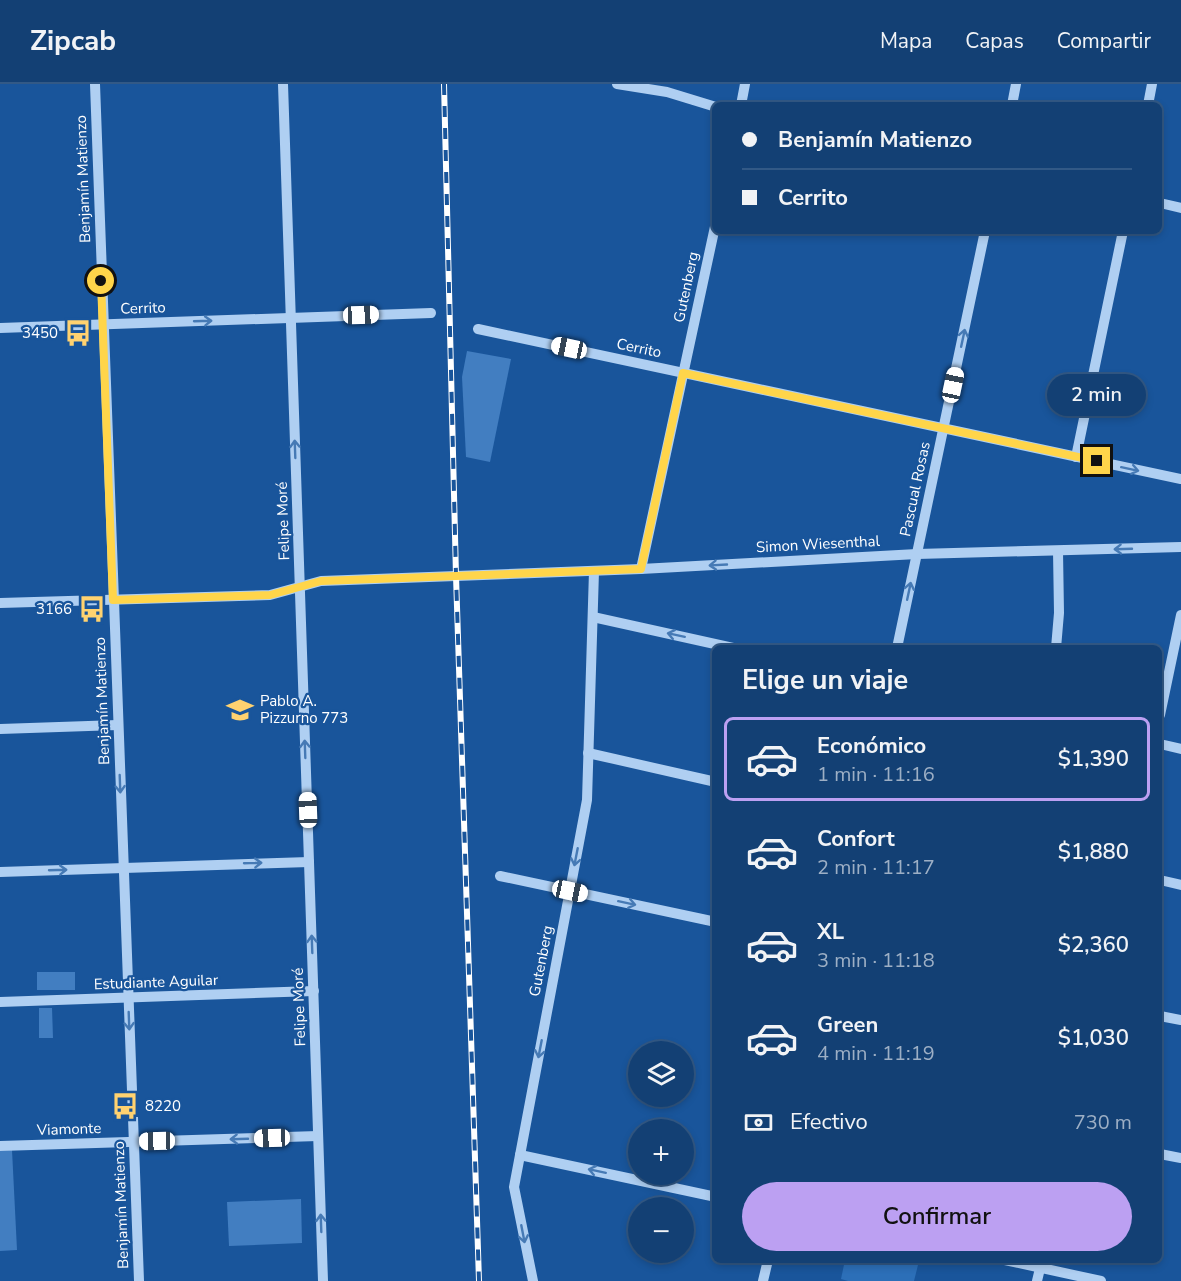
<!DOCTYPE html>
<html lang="es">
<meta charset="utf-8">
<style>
:root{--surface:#134074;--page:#204b7c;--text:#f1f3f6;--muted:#9dafc5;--line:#325986;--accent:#bca0f2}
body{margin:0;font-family:"Nunito Sans",sans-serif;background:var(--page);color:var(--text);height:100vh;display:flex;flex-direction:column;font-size:22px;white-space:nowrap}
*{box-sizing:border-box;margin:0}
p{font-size:20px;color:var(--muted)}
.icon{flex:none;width:33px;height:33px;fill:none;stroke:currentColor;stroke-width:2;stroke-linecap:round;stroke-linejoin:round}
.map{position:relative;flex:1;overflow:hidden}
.panel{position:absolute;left:712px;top:561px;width:450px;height:618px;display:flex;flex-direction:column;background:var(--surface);border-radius:9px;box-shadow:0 3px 9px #0003,0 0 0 2px var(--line)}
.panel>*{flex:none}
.top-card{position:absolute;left:712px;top:18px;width:450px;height:132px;border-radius:9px;box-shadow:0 3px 9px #0003,0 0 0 2px var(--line);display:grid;align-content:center;height:132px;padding:0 30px;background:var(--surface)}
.controls{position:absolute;left:628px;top:957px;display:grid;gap:12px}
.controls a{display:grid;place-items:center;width:66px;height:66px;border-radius:50%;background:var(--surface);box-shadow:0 3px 9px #0003,0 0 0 2px var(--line);font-size:30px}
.end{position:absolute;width:27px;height:27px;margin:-14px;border:8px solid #ffd54a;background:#111;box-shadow:0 0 0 3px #111}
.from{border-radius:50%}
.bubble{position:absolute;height:42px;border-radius:21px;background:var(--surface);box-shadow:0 3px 9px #0003,0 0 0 2px var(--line);font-size:20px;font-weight:600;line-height:42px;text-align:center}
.car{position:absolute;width:18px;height:36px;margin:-18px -9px;border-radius:8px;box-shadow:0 0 4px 2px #0007;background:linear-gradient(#fff 24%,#345 0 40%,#fff 0 76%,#345 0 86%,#fff 0)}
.top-card b{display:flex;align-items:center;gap:21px;height:57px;font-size:22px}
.top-card b+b{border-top:2px solid var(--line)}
.top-card i{width:15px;height:15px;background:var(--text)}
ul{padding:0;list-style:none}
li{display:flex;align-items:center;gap:18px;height:84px;margin:0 12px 9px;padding:0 18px;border:3px solid transparent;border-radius:9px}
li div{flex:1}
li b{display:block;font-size:22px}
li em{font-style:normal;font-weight:600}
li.on{border-color:var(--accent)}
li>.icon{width:54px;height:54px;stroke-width:1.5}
h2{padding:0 30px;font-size:27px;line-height:72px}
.pay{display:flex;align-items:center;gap:15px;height:66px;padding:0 30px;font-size:22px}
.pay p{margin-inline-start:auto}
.primary-button{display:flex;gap:12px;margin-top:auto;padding:12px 30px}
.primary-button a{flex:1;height:69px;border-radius:36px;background:var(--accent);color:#111;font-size:24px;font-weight:600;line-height:69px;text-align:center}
header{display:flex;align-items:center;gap:36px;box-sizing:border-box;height:84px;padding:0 30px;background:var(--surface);border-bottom:2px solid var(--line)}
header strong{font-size:28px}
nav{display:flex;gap:33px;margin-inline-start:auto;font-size:21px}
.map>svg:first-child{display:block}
.green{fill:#2c6fb8}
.building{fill:#427ec1}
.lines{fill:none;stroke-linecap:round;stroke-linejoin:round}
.minor{stroke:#afcff2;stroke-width:10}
.rail-casing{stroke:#fff;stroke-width:6}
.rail{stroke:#19559b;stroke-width:4;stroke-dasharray:11;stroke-linecap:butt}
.oneway{stroke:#467ab5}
.route{stroke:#ffd54a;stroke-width:8}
.labels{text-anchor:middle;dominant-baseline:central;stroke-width:4.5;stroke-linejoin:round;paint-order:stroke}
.street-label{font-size:15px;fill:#fff;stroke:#19559b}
.poi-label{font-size:15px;fill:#fff;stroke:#19559b;text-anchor:end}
</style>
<header>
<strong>Zipcab</strong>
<nav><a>Mapa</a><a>Capas</a><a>Compartir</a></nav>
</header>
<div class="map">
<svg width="1181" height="1197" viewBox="0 0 1181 1197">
<rect width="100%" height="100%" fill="#19559b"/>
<polygon class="green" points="845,1176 915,1176 919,1177 914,1197 848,1197 841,1195"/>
<g class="building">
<polygon points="467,267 511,275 490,378 466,373 462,293"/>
<rect x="37" y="888" width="38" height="18"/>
<polygon points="39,924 52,924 53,954 39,954"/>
<polygon points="12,1066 17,1166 0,1167 0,1067"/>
<polygon points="301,1115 302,1159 229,1162 227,1118"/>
</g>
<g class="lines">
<g class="minor">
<polyline points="95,0 139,1197"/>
<polyline points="283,0 323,1197"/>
<polyline points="617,0 667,8 716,23"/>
<polyline points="741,21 745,0"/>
<polyline points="1012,21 1016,0"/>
<polyline points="1148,21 1152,0"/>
<polyline points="1160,119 1181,124"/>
<polyline points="0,244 431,229"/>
<polyline points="478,245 1181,395"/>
<polyline points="1076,373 1123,147"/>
<polyline points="641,485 716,138"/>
<polyline points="0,519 270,511 321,497 641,485 917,470 1181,463"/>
<polyline points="593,533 733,564"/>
<polyline points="897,564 985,147"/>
<polyline points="1056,564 1059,529 1058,467"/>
<polyline points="1160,631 1181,531"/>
<polyline points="0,645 118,641"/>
<polyline points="1160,660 1181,665"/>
<polyline points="588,669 716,698"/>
<polyline points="0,788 309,778"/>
<polyline points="500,792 716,838"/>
<polyline points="1160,796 1181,801"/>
<polyline points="0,918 314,907"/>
<polyline points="1160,932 1181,936"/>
<polyline points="0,1062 318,1052"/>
<polyline points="1160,1070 1181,1074"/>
<polyline points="520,1071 716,1113"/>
<polyline points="1005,1176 1101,1197"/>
<polyline points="533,1197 514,1103 587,716 594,487"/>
<polyline points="763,1197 768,1176"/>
<polyline points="1037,1197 1042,1176"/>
</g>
<defs>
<polyline id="rail" points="444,0 456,492 479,1197"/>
</defs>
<use href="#rail" class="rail-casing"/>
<use href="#rail" class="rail"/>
</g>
<defs><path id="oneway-shaft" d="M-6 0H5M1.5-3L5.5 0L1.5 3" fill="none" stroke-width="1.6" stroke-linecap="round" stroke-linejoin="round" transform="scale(1.5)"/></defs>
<g class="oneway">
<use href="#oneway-shaft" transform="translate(203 237) rotate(-2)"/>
<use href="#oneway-shaft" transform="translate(963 254) rotate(-78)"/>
<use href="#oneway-shaft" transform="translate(295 365) rotate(-92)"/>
<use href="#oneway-shaft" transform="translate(1130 385) rotate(12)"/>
<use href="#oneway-shaft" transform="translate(1123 465) rotate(178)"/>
<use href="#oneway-shaft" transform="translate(718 481) rotate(177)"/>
<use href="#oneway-shaft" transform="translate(909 507) rotate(-78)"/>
<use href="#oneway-shaft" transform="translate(676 551) rotate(-168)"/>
<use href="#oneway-shaft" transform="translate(305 665) rotate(-92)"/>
<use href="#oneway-shaft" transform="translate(120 700) rotate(88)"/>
<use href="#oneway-shaft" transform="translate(576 773) rotate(101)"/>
<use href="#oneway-shaft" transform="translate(253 779) rotate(-2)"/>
<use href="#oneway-shaft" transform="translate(58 786) rotate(-2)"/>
<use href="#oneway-shaft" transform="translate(627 819) rotate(12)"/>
<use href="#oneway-shaft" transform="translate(312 860) rotate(-92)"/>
<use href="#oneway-shaft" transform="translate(129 937) rotate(88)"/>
<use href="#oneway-shaft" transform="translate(540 965) rotate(101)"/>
<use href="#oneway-shaft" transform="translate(239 1055) rotate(178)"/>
<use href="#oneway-shaft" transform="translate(597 1087) rotate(-168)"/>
<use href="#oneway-shaft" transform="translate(321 1139) rotate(-92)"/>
<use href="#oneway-shaft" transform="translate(523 1150) rotate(79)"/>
</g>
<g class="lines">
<polyline class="route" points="101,197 113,516 270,511 321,497 641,485 683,289 1097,377"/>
</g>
<defs>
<symbol id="bus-bare" viewBox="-9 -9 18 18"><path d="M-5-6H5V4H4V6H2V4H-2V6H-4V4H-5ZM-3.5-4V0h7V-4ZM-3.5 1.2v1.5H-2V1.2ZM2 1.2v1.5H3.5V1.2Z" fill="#ffd270" stroke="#19559b" stroke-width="2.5" paint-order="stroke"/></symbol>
<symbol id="school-bare" viewBox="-9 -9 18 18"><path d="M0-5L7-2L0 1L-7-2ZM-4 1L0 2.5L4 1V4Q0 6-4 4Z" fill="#ffd270" stroke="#19559b" stroke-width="2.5" paint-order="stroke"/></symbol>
</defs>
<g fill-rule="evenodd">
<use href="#bus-bare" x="59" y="230" width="38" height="38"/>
<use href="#bus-bare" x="73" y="506" width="38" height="38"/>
<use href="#school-bare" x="221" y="607" width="38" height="38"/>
<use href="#bus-bare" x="106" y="1003" width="38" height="38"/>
</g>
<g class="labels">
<g class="street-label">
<text transform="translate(83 95) rotate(-92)">Benjamín Matienzo</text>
<text transform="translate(686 203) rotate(-78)">Gutenberg</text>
<text transform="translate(143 224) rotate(-2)">Cerrito</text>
<text transform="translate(639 264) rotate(12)">Cerrito</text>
<text transform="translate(915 405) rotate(-78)">Pascual Rosas</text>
<text transform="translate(283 437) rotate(-92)">Felipe Moré</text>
<text transform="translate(818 460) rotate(-3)">Simon Wiesenthal</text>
<text transform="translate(102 617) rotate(-92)">Benjamín Matienzo</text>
<text transform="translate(541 877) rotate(-79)">Gutenberg</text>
<text transform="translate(156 898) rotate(-2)">Estudiante Aguilar</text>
<text transform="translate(299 923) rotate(-92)">Felipe Moré</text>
<text transform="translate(69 1045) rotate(-2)">Viamonte</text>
<text transform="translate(121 1121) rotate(-92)">Benjamín Matienzo</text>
</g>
<g class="poi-label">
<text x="58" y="249">3450</text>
<text x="72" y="525">3166</text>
<text x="260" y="617" text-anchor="start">Pablo A.<tspan x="260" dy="17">Pizzurno 773</tspan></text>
<text x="145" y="1022" text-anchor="start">8220</text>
</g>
</g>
</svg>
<div class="controls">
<a><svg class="icon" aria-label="layers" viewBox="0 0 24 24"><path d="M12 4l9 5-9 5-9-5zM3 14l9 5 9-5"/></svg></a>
<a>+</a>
<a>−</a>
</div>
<i class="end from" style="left:101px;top:197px"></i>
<i class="end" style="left:1097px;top:377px"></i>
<div class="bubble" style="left:1047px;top:290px;width:99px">2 min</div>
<i class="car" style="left:361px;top:231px;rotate:88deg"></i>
<i class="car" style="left:569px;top:264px;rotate:282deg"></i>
<i class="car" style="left:953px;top:301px;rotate:12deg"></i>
<i class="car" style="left:308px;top:726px;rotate:358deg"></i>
<i class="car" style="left:570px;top:807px;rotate:102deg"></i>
<i class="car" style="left:272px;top:1054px;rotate:268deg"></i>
<i class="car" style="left:157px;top:1057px;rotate:269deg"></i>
<div class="top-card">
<b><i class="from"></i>Benjamín Matienzo</b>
<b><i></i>Cerrito</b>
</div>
<section class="panel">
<h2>Elige un viaje</h2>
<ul>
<li class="on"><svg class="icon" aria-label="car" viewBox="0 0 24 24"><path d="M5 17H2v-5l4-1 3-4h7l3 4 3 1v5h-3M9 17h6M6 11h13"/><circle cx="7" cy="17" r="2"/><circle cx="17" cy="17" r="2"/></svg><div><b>Económico</b><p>1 min · 11:16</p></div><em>$1,390</em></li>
<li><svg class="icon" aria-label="car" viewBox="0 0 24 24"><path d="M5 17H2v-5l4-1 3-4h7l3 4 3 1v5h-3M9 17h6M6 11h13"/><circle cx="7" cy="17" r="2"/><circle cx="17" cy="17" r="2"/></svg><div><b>Confort</b><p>2 min · 11:17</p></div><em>$1,880</em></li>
<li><svg class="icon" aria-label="car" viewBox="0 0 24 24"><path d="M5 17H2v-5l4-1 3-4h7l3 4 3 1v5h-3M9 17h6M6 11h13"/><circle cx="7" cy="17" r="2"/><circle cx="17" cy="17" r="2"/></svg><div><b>XL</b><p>3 min · 11:18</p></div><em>$2,360</em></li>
<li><svg class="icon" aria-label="car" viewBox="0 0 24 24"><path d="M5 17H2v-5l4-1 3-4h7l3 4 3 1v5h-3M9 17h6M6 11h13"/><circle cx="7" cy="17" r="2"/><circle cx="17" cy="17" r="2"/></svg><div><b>Green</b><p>4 min · 11:19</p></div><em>$1,030</em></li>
</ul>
<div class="pay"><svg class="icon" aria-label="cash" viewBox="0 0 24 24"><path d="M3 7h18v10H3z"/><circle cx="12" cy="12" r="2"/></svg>Efectivo<p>730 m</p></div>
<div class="primary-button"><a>Confirmar</a></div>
</section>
</div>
